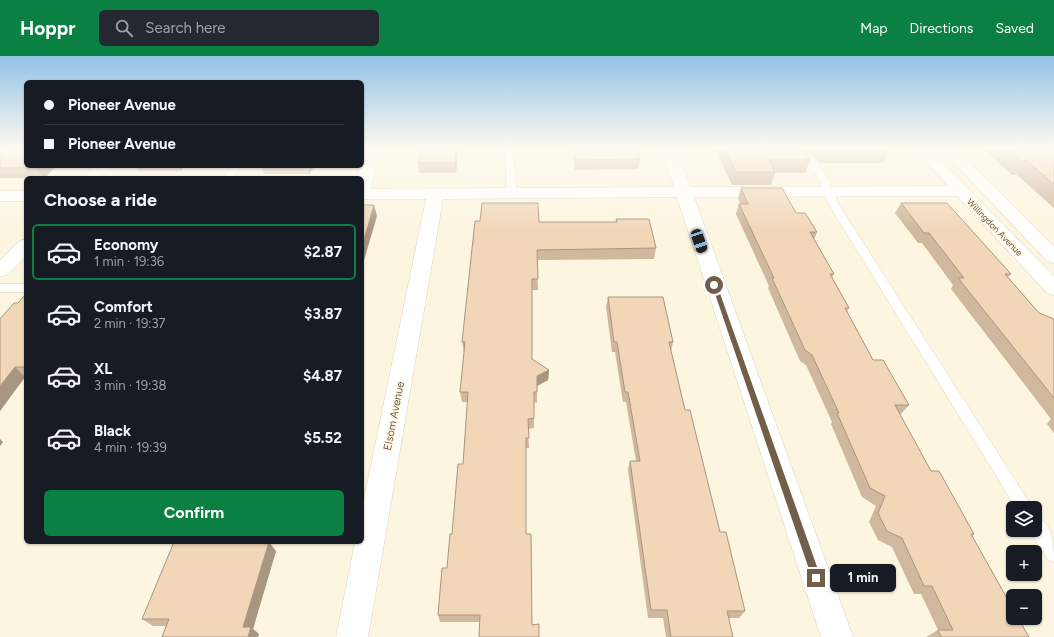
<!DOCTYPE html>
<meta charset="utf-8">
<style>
:root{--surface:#171b24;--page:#242831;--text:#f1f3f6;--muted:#9ea1a6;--line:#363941;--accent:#0b8043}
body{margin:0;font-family:Figtree,sans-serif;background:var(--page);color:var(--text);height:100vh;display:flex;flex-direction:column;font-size:15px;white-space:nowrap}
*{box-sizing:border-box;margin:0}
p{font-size:13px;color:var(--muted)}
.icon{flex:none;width:22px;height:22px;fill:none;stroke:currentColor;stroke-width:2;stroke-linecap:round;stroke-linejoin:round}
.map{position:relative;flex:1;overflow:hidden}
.sheet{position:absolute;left:24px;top:120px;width:340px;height:368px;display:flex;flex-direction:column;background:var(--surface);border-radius:6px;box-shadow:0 1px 3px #0004}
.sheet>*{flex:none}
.hud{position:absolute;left:24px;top:24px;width:340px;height:88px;border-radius:6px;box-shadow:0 1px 3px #0004;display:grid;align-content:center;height:88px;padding:0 20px;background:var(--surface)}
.buttons{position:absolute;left:1006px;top:445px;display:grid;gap:8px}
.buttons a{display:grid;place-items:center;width:36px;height:36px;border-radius:6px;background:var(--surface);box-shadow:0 1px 3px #0004;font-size:20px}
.end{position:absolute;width:18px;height:18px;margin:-9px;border:5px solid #725d48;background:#fff;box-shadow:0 0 0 2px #fff}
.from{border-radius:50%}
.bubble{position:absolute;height:28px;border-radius:6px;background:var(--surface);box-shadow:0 1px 3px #0004;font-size:13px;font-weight:700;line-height:28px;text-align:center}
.car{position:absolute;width:12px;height:24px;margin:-12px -6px;border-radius:5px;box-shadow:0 0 3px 1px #0007;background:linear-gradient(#222 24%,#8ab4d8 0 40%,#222 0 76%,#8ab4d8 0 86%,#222 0)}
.hud b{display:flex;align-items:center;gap:14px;height:38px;font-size:15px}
.hud b+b{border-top:1px solid var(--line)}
.hud i{width:10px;height:10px;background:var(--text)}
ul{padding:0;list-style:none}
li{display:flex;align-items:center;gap:12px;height:56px;margin:0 8px 6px;padding:0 12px;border:2px solid transparent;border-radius:6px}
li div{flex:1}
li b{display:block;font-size:15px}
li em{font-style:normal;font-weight:700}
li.current{border-color:var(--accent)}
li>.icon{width:36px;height:36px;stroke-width:1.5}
h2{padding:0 20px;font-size:18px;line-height:48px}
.cta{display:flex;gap:8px;margin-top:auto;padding:8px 20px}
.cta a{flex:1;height:46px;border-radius:6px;background:var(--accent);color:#fff;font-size:16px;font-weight:700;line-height:46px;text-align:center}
header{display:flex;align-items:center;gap:24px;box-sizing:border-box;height:56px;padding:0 20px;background:var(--accent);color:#fff}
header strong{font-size:19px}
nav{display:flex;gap:22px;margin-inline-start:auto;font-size:14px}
.search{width:280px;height:36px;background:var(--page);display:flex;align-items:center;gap:10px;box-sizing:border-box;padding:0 14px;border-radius:6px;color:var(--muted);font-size:15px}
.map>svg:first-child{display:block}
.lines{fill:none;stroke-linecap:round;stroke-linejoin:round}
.lane-casing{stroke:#dfd2bc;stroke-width:1}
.street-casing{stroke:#dfd2bc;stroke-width:1}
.secondary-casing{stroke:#e1d1b7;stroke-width:1}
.lane{fill:#fff;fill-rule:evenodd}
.street{fill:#fff;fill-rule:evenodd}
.secondary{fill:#fff;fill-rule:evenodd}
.wall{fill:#cfb89e}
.shaded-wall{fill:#a99681}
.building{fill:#f1d6b8;stroke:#a99681}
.route{fill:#725d48}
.labels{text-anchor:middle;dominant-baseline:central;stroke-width:3;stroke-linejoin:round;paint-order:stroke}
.far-street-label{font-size:9px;fill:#725d48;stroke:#fff8e6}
.street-label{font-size:11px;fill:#725d48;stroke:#fff8e6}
</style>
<header>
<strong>Hoppr</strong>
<div class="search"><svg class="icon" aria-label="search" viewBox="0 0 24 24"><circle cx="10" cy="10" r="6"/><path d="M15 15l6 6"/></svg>Search here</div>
<nav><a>Map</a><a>Directions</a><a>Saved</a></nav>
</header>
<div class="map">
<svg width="1054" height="581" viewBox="0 0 1054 581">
<rect width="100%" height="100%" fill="#fcf5e0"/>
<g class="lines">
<defs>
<g id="lane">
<polygon points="505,93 513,93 517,138 512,141 507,138"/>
<polygon points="799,93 807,93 829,123 839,149 1033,452 1016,452 829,149 819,123"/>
<polygon points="231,110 241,110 234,122 224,122"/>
<rect x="0" y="228" width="26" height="8"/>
<path d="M1035,460C1054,467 1054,490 1054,506L1048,504L1029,474H1035Z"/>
</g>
<g id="street">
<polygon points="366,93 380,93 371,133 674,131 662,93 676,93 690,131 961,130 967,132 969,135 967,138 961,140 694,141 853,581 821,581 677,141 443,143 368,581 336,581 355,486 362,486 362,453 426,143 362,143 362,122 357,122"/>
<polygon points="94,110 111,110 100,122 83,122"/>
<rect x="0" y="135" width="26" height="10"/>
<polygon points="26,183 26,200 7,219 0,221 0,204 20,185"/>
</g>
<g id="secondary">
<polygon points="914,93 929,93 1054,220 1054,239 1047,237"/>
<polygon points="941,93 956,93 1054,190 1054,207 1047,205"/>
</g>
</defs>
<use href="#lane" class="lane-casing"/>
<use href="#street" class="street-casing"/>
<use href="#secondary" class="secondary-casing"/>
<use href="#lane" class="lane"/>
<use href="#street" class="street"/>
<use href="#secondary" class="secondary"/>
</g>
<g class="wall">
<polygon points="458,93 456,117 419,117 418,107"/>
<polygon points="573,93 637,93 640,103 638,113 575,114"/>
<polygon points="715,93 888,93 889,94 883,107 819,107 811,95 808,101 810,104 805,117 775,117 771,129 732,129"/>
<polygon points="984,93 1054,93 1054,152 1017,119 1012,119"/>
<polygon points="0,100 57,110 44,122 0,122"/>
<polygon points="135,110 184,110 181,115 138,115"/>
<polygon points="261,110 314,110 310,118 264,118"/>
<polygon points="741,132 796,157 817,176 814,184 834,218 832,221 849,252 847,256 873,304 909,349 900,359 931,415 974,478 972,480 1029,581 926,581 938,574 921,538 914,538 892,491 878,484 869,466 876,450 862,441 831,368 832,366 806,309 800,305 768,232 769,230 736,158 739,148 740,148 738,142"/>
<polygon points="901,147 1011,218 1008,221 1039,257 1054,263 1054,377 1047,368 1051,363 951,233 953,229 922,187 918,187 895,157"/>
<polygon points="616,163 656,192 654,203 537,204 538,234 532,234 532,303 549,314 548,324 537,330 537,347 534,346 534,372 528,373 529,392 526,392 526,478 532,569 539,581 479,566 440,566 438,559 447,512 463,408 468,346 462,346 460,336 464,297 462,286 539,166 616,166"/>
<polygon points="26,238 26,321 25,321 0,355 18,247"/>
<polygon points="608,241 673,286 671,295 685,354 720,476 745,555 739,562 728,562 733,581 666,581 663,562 648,562 628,414 630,405 636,405 626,346 623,346 615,296 612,296 606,251"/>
<polygon points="256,486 256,487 276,495 253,573 259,578 166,570 153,570 142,563"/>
</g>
<g class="shaded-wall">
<polygon points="456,93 458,93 456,117 455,107"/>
<polygon points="39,110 57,110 44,122 37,112"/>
<polygon points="178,110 184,110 181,115"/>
<polygon points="308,110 314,110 310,118"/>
<polygon points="374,149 377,160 362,211 362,191"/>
<polygon points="15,311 25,321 0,355 0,330"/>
<polygon points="549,314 548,324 537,330 537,320"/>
<polygon points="0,383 3,386 0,390"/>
<polygon points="269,486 276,495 253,573 259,578 258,581 248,581 243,571"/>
</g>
<g class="building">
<polygon points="8,93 26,93 26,110 39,110 37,112 0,112 0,100"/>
<polygon points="421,93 456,93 455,107 418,107"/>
<polygon points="575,93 637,93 640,103 575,104"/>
<polygon points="724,93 811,93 811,94 803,94 810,104 769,104 775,116 736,116"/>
<polygon points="823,93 888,93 889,94 824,94"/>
<polygon points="1009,93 1054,93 1054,128 1027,105 1022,105"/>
<polygon points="741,132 782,132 796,157 805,157 817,176 810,176 834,218 830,218 849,252 845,252 873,304 883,304 909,349 895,349 931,415 939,415 974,478 971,478 1013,553 1013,562 1018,562 1029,581 941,581 938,574 953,574 932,530 924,530 902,482 887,475 878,457 885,440 870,432 837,357 839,357 812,299 805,294 772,222 774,222 739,148 748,148"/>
<polygon points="482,147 538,147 539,166 617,166 616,163 649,163 656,192 537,194 538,223 532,223 532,303 549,314 537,320 537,336 534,336 534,362 528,363 529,382 526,382 526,478 531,478 532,569 539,568 539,581 479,581 480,559 438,559 442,512 447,512 450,478 452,478 458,408 463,408 468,336 460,336 465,286 462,286 475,165 480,165"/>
<polygon points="901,147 947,147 1011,218 1005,218 1039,257 1054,263 1054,342 958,222 964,222 929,177 924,177"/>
<polygon points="362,149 374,149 362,191"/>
<polygon points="26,238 26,311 15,311 0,330 0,263 14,247 18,247"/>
<polygon points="608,241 663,241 673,286 669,286 685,354 690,354 720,476 726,476 745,555 727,555 733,581 671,581 667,554 651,554 630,405 640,405 628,336 625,336 617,286 614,286"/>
<polygon points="174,486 269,486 243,571 251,571 248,581 162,581 169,563 142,563"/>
</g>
<linearGradient id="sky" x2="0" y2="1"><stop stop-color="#93c2e7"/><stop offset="0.53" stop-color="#fefaf1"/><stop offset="1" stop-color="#fefaf1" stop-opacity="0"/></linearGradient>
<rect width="1054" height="174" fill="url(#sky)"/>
<polygon class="route" points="714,227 717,229 821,522 816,527 812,522 712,229"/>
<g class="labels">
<g class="far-street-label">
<text transform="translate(995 171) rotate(46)">Willingdon Avenue</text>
</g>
<g class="street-label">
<text transform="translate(394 360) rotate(-79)">Elsom Avenue</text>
</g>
</g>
</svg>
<div class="buttons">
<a><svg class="icon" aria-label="layers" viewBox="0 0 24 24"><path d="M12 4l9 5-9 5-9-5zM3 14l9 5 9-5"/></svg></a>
<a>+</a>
<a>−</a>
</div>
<i class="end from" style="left:714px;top:229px"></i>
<i class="end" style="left:816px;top:522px"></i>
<div class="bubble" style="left:830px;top:508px;width:66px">1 min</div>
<i class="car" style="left:699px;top:185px;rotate:161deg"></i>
<div class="hud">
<b><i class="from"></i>Pioneer Avenue</b>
<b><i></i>Pioneer Avenue</b>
</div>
<section class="sheet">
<h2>Choose a ride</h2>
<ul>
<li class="current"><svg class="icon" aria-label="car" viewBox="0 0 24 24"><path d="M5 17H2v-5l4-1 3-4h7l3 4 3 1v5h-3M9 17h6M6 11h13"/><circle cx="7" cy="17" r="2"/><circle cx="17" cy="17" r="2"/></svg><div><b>Economy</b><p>1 min · 19:36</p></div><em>$2.87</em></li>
<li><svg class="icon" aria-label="car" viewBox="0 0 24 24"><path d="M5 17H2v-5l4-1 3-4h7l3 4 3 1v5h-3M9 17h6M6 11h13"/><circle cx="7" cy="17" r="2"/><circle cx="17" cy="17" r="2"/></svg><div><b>Comfort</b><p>2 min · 19:37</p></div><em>$3.87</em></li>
<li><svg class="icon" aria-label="car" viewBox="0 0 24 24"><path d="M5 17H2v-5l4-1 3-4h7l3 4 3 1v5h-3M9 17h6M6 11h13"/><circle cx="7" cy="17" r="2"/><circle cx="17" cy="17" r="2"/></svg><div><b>XL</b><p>3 min · 19:38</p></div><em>$4.87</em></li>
<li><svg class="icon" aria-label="car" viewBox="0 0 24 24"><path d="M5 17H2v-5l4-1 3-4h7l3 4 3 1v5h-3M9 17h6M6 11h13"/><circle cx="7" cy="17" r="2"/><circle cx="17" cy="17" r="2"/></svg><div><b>Black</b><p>4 min · 19:39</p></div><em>$5.52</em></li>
</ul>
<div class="cta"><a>Confirm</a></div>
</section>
</div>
